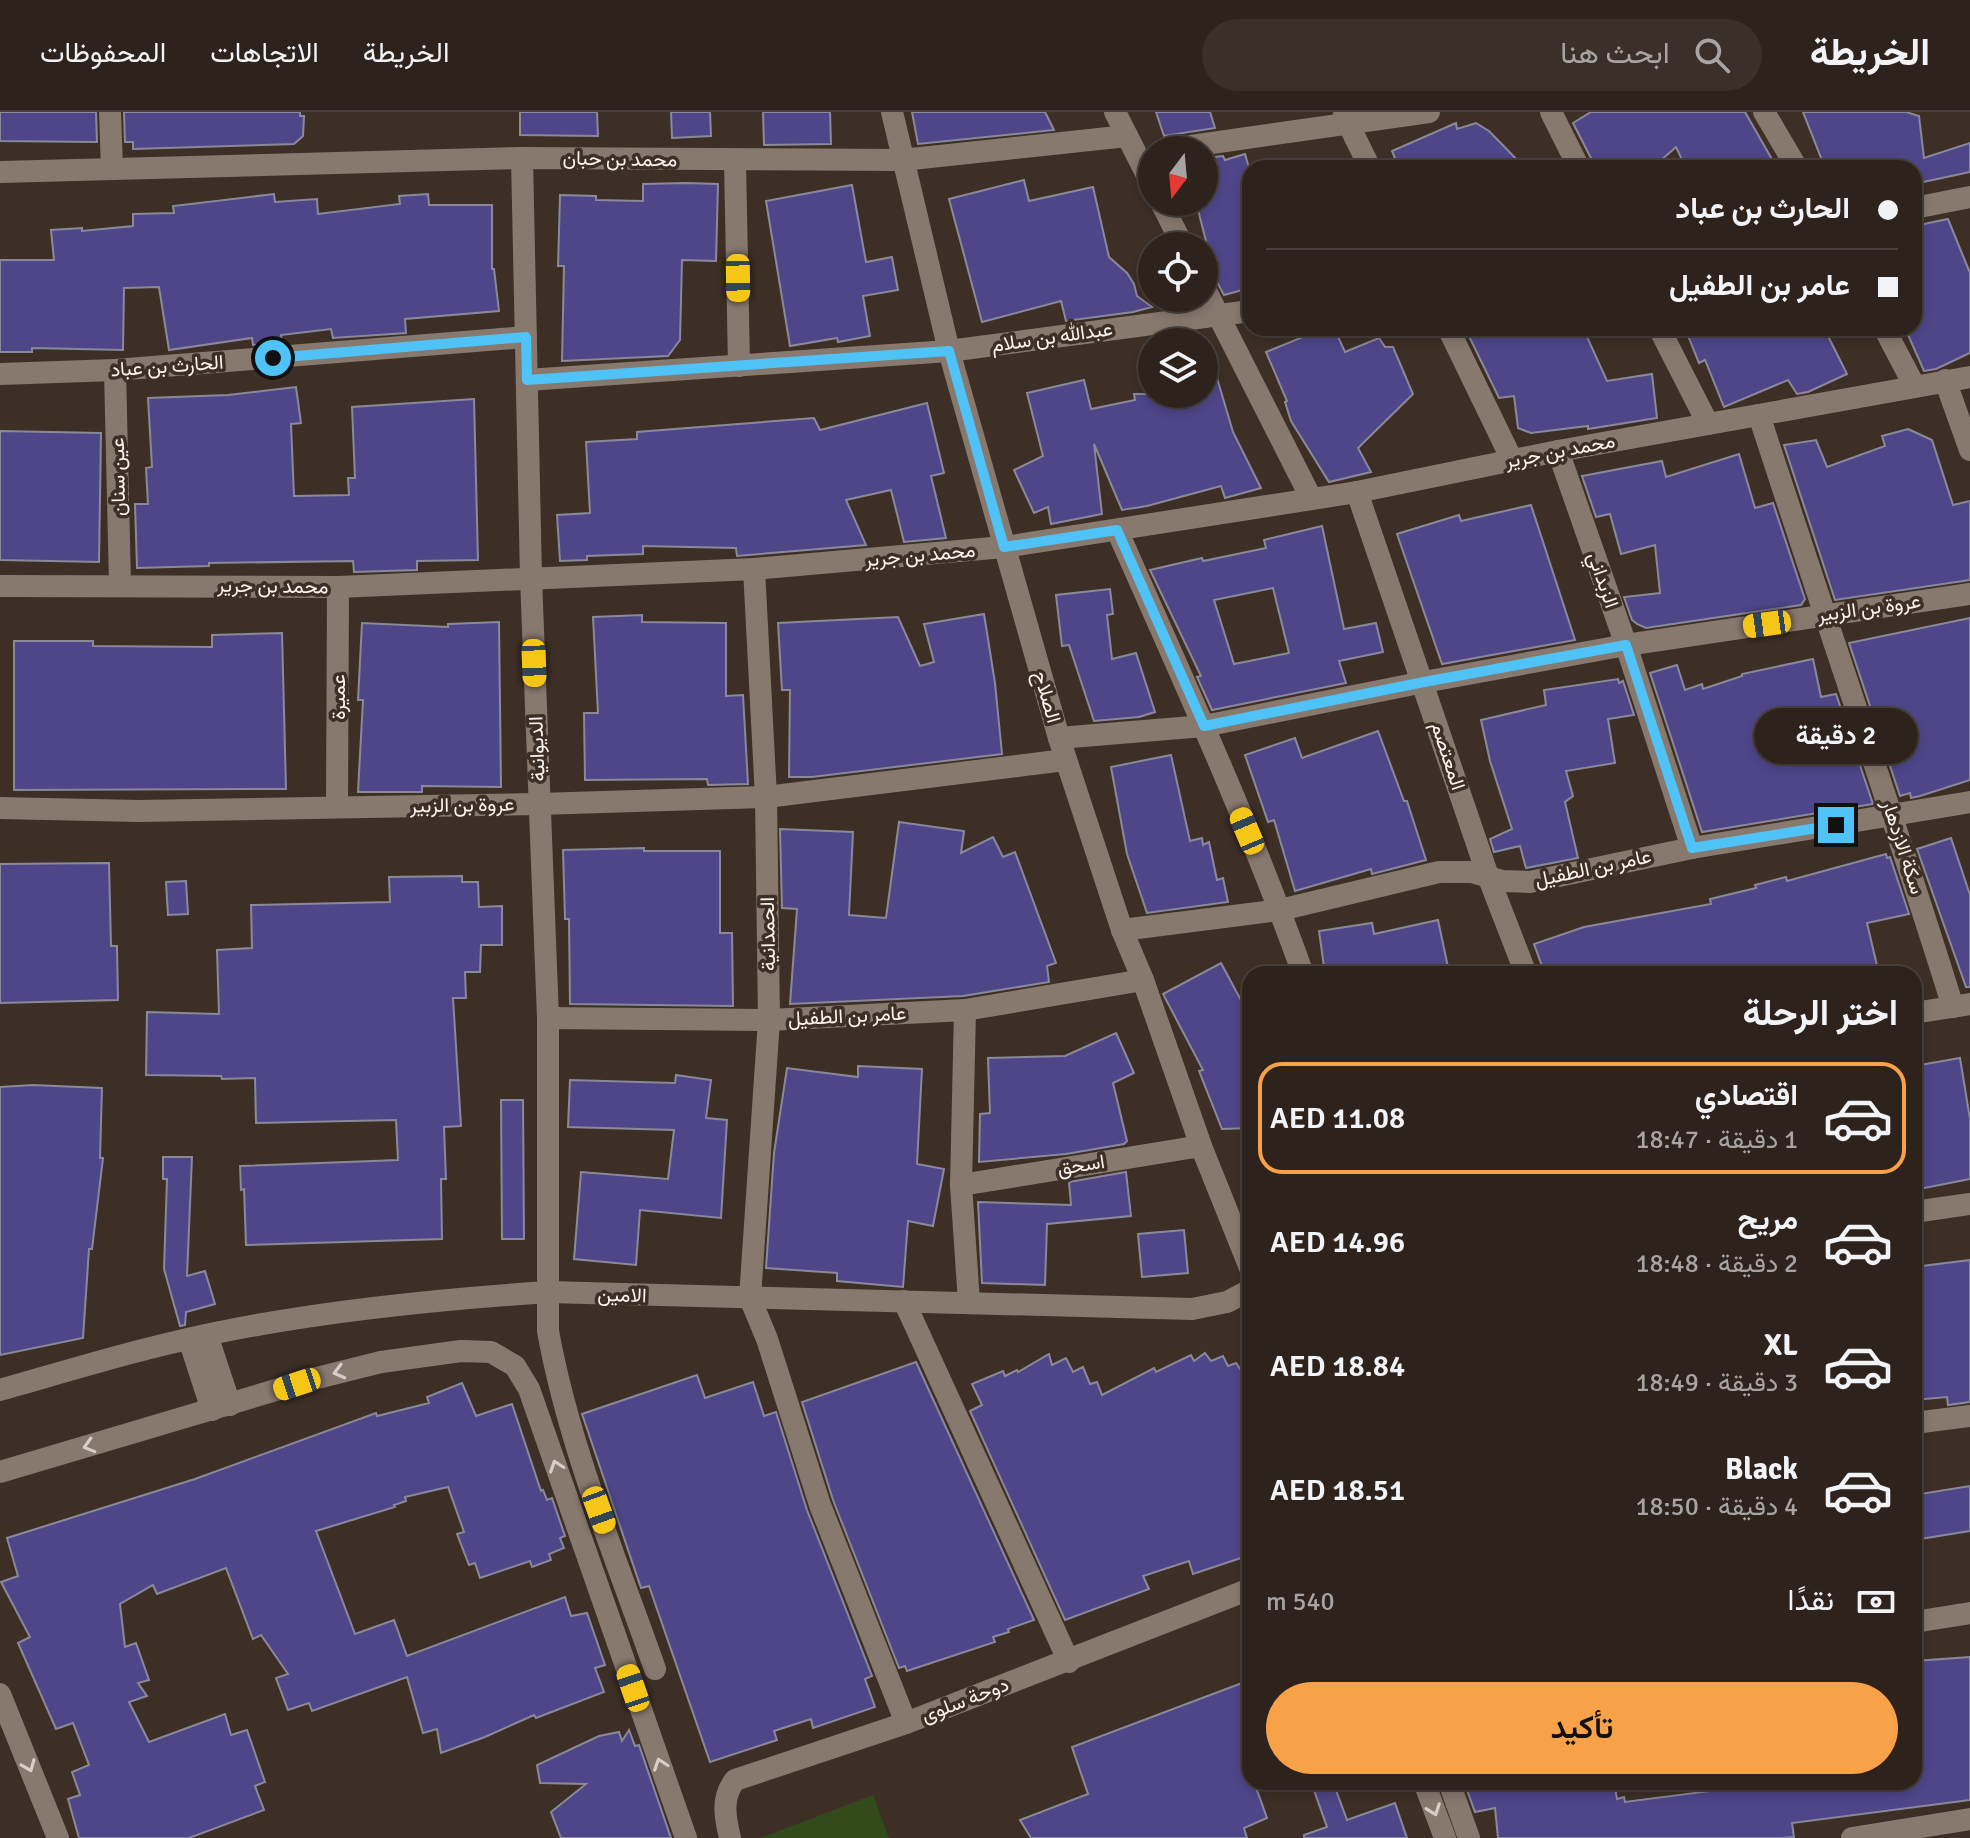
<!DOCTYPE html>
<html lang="ar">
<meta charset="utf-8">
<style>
:root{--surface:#2e231c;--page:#3a2f29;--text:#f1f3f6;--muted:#a7a4a3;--line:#49403b;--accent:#f7a149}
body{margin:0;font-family:Signika,Vazirmatn,sans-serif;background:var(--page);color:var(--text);direction:rtl;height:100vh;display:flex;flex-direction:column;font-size:30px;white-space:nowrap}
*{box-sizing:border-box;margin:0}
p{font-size:26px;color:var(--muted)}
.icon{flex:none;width:44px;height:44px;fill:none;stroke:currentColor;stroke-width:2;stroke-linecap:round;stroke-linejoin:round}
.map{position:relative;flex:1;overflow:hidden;direction:ltr}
.panel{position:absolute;left:1242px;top:854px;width:680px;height:824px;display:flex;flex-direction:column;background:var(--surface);border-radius:24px;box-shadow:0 4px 12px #0003,0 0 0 2px var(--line);direction:rtl}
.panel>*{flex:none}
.banner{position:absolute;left:1242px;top:48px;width:680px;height:176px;border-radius:24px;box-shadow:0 4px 12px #0003,0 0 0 2px var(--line);direction:rtl;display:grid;align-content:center;height:176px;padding:0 24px;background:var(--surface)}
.needle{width:52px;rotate:196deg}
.buttons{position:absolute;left:1138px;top:24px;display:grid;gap:16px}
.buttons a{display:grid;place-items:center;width:80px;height:80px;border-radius:50%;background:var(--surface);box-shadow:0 4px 12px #0003,0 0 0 2px var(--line);font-size:40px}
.end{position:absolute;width:36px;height:36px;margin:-18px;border:10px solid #4fc3f7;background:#111;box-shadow:0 0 0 4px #111}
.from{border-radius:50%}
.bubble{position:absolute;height:56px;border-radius:28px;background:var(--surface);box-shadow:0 4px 12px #0003,0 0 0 2px var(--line);font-size:26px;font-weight:600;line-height:56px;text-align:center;direction:rtl}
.car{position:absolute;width:24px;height:48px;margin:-24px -12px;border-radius:10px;box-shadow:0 0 6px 2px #0007;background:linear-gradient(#f5c518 24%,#345 0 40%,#f5c518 0 76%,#345 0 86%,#f5c518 0)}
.banner b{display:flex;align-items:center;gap:28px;height:76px;font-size:30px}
.banner b+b{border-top:2px solid var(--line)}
.banner i{width:20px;height:20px;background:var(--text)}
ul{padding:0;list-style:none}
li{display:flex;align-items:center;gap:24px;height:112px;margin:0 16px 12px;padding:0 8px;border:4px solid transparent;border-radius:24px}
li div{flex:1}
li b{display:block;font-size:30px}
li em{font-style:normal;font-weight:600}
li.selected{border-color:var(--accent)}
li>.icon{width:72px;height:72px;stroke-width:1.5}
h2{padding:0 24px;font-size:36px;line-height:96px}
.pay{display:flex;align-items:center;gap:20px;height:88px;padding:0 24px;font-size:30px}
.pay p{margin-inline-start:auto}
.button{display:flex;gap:16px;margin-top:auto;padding:16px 24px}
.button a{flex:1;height:92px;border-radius:48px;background:var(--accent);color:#111;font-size:32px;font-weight:600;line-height:92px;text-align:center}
header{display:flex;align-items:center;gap:48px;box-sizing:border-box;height:112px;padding:0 40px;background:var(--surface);border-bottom:2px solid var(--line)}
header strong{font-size:38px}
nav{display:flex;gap:44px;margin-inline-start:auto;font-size:28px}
.search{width:560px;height:72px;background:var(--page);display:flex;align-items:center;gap:20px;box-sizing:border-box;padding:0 28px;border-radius:44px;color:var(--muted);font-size:30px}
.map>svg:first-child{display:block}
.green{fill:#334b1a}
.building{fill:#4f4689;stroke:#8a899a;stroke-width:2;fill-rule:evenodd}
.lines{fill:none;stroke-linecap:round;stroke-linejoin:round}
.street{stroke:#88796e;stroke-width:22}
.oneway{stroke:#d9cec7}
.route{stroke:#4fc3f7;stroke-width:10}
.labels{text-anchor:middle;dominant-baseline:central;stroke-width:7;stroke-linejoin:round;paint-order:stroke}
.street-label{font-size:20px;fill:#fcf3ed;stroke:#3d2f26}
</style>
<header>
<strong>الخريطة</strong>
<div class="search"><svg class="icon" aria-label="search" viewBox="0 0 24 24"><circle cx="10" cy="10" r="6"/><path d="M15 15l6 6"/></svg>ابحث هنا</div>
<nav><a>الخريطة</a><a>الاتجاهات</a><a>المحفوظات</a></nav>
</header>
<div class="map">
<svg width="1970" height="1726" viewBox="0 0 1970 1726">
<rect width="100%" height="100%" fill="#3d2f26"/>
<polygon class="green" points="873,1683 889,1726 761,1726"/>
<g class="building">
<polygon points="0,0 96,0 97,30 0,29"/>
<polygon points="124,0 300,0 300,4 304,4 303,24 294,32 133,37 133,30 125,30"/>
<polygon points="520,0 597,0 598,24 520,23"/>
<polygon points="671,0 710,0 711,24 672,26"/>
<polygon points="763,0 830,0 831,32 764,33"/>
<polygon points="912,0 1045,0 1054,18 918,32"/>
<polygon points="1156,0 1210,0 1215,16 1164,24"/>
<polygon points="1591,0 1745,0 1777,56 1686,56 1676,35 1652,56 1596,56 1573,11"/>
<polygon points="1803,0 1906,0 1919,4 1924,46 1970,31 1970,60 1914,72 1914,56 1825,56"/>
<polygon points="1456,11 1457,17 1476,11 1489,19 1525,56 1399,56 1392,39"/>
<polygon points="1245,42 1250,59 1250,176 1224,183 1216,168 1196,90 1204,90 1204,46 1223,44 1225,48"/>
<polygon points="1024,68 1029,89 1093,75 1109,145 1127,161 1134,172 1137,184 1152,195 1133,200 1066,209 1061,189 982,210 949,87"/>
<polygon points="686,71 718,72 716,149 682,148 680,228 668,244 562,249 564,154 558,154 560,83 596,84 596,88 643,89 643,72"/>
<polygon points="852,73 866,150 892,145 898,178 863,184 870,224 838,230 837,226 790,234 766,89"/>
<polygon points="274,82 275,90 317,87 318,102 400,92 399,84 428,82 429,93 492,93 492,157 494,157 499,199 405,207 406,221 333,226 331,217 281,223 282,231 253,233 252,226 169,238 159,175 124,176 123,238 32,236 32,240 0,240 0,148 54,148 51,118 82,116 82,119 133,114 133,102 174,101 173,94"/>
<polygon points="1948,107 1970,161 1970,241 1936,257 1924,259 1905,216 1914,216 1914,114"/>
<polygon points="1325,216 1334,216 1345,240 1379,226 1385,235 1393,235 1413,282 1358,336 1371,360 1329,370 1291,309 1285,290 1287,289 1266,240"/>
<polygon points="1465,216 1583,216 1607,269 1652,262 1657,306 1588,317 1588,314 1531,321 1518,316 1514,284 1499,286"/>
<polygon points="1685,216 1824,216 1847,262 1808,280 1797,282 1788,268 1724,295 1705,248 1699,251"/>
<polygon points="1209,239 1233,320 1261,376 1225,386 1221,374 1147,394 1122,398 1094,332 1102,402 1051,412 1048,395 1034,401 1014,358 1043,344 1027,281 1084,268 1091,297 1135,288 1134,282 1204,282 1204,240"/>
<polygon points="296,275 301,311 291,312 294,384 349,383 348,366 355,366 352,295 474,287 478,448 417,449 417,458 354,460 353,449 209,451 209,454 137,456 135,392 148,392 146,356 152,355 148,286 228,283"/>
<polygon points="927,291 944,361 931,364 946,426 904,430 891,378 846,388 866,433 737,444 736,436 643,434 643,442 587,444 587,448 560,449 557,403 590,401 586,330 637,327 637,320 814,306 820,318"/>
<polygon points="1908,317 1932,328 1953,393 1970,389 1970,468 1835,488 1784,333 1816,328 1827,355 1885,334 1882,324"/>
<polygon points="0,319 101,321 99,450 0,448"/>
<polygon points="1739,342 1755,396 1773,391 1805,487 1801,493 1646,516 1637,512 1632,508 1624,485 1660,481 1655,433 1621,442 1610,402 1596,405 1582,364 1662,349 1666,365"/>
<polygon points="1531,393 1575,528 1442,552 1397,422 1459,403 1461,409"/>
<path d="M1322,414L1344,517L1376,511L1383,540L1339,549L1346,571L1212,598L1197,565L1201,564L1150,458L1202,446L1203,449L1266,436L1264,428ZM1273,476L1289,541L1234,552L1214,488Z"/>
<polygon points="1110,477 1113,502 1107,503 1112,547 1136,541 1155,600 1139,605 1094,609 1069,533 1062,534 1056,483"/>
<polygon points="984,502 995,571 1002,642 812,665 789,665 790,578 782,578 778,511 898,505 920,554 934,550 924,512"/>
<polygon points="642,503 642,510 726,511 726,584 743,583 748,672 708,673 707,667 585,668 584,601 598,601 593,505"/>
<polygon points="1970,506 1970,668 1920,684 1911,686 1910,681 1900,684 1849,531"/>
<polygon points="499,510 501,675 422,674 422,680 358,680 363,588 358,588 362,511 448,515 448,512"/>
<polygon points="282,521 286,677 14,678 14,529 93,529 93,534 212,535 212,523"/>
<polygon points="1813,547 1821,585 1836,582 1873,692 1702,720 1650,561 1677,553 1685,578 1702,572 1703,577 1742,564 1742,562"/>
<polygon points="1618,567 1619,571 1623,569 1634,603 1608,607 1615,651 1566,659 1573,684 1565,690 1578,746 1526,756 1520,734 1494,740 1490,727 1512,717 1490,649 1481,608 1546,593 1544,578"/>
<polygon points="1378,619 1404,689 1407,689 1426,748 1372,762 1371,757 1295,779 1274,708 1268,710 1245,643 1295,626 1302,646"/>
<polygon points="1171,643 1190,729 1202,726 1203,733 1209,730 1217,768 1223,766 1228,790 1147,801 1127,742 1111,655"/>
<polygon points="899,710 964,719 961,741 993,725 1003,745 1015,740 1056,851 1047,854 1049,870 963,884 790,892 797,797 782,796 780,717 853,720 849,803 886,806"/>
<polygon points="1951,726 1970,783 1970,875 1966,875 1917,737"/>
<polygon points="644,736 644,739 720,739 720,821 732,821 733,894 570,892 569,807 565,807 563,738"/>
<polygon points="1886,742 1887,746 1890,745 1909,802 1867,811 1879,862 1545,862 1534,832 1584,815 1711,792 1710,787 1756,776 1755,773 1786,765 1787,769"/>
<polygon points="109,751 111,834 117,834 118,888 0,891 0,752"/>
<polygon points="462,764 462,770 478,770 479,795 502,794 502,833 481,833 480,860 465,860 466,886 453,886 461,1014 444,1015 446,1067 441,1067 442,1127 246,1133 244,1077 241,1078 240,1054 398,1048 396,1008 256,1011 255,966 222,967 221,964 146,963 147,900 219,902 217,838 252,836 251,793 390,790 389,765"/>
<polygon points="186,769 188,802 168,803 166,770"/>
<polygon points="1438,808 1448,855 1417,862 1325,862 1319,819 1372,811 1374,822"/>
<polygon points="1221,851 1250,905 1250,1016 1222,1017 1199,959 1203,958 1163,882"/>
<polygon points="1116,921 1134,961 1113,971 1127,1029 1124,1032 1066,1042 979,1050 980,1002 990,1001 988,946 1065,944"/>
<polygon points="1960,946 1970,1007 1970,1067 1914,1078 1914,954"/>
<polygon points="858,954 922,957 917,1052 944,1057 933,1114 908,1109 903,1175 837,1169 837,1161 766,1156 774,1041 787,956 858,965"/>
<polygon points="676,963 711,968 706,1006 727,1008 721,1106 640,1098 636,1153 574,1147 581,1060 668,1067 674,1018 568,1015 570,968 675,971"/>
<polygon points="33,973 102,976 100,1046 103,1046 92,1137 89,1137 83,1226 0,1243 0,975"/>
<polygon points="501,988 523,988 524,1127 502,1127"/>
<polygon points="163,1045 192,1045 187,1164 205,1159 215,1192 186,1200 185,1213 180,1214 164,1157 167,1067 163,1067"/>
<polygon points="1126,1060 1131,1104 1047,1112 1045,1173 982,1171 978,1090 1071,1093 1069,1070"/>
<polygon points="1184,1118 1188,1161 1142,1165 1138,1122"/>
<polygon points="1970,1148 1970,1290 1948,1293 1947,1285 1914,1288 1914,1155"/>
<polygon points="1205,1241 1211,1249 1223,1244 1228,1254 1236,1251 1250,1271 1250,1443 1193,1462 1189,1449 1143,1464 1149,1477 1065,1508 970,1299 982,1293 972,1272 1003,1259 1005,1264 1017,1258 1018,1260 1049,1242 1052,1253 1066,1246 1073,1260 1083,1255 1090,1272 1097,1270 1102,1283 1154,1256 1156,1260 1191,1243 1194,1249"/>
<polygon points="916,1250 1034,1508 1008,1517 1009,1520 993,1525 995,1530 907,1559 905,1554 899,1556 833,1388 802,1290"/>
<polygon points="697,1263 705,1286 753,1270 764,1304 776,1300 807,1398 872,1564 865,1567 875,1595 813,1616 811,1607 774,1619 777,1628 710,1650 649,1474 641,1476 582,1302"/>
<polygon points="462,1271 476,1304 512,1292 541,1379 543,1378 547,1388 552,1386 565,1424 560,1426 564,1436 549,1442 551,1448 532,1455 530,1449 480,1466 475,1451 469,1453 457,1422 464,1420 448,1375 405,1385 406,1389 394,1393 395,1395 316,1419 355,1522 394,1508 407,1544 565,1485 571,1504 587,1501 605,1553 595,1556 604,1580 536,1606 534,1603 485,1625 441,1641 437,1617 423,1621 407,1565 312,1599 309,1591 288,1598 276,1566 288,1562 261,1523 253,1527 226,1456 157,1482 153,1473 120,1492 125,1535 136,1531 149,1568 138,1571 147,1584 129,1590 149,1630 225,1602 231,1623 247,1618 265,1670 255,1674 264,1698 189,1726 79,1726 68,1687 80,1683 72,1660 89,1653 73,1611 56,1617 18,1531 30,1525 1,1470 18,1464 7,1426 195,1367 376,1301 377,1304 429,1291 427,1285"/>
<polygon points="1970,1374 1970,1419 1914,1428 1914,1383"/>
<polygon points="1970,1545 1970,1688 1792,1711 1794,1725 1781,1726 1498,1726 1495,1696 1475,1700 1464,1670 1614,1670 1617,1687 1624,1685 1625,1690 1726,1677 1725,1670 1914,1670 1914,1549"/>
<polygon points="1250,1568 1250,1670 1254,1670 1267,1706 1244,1716 1247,1726 1031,1726 1020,1708 1088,1682 1072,1635"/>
<polygon points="629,1618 635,1634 639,1633 671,1726 561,1726 551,1700 586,1672 540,1671 537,1653 599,1624 619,1620 622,1629"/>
<polygon points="1311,1670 1333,1670 1347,1708 1395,1691 1407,1726 1304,1726 1304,1723 1327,1715"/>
</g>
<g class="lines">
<g class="street">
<polyline points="110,0 112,56"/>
<polyline points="892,0 949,239 1059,626 1122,818 1143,868 1201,1034 1250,1156"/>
<polyline points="1115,0 1152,73"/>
<polyline points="1551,0 1579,56"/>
<polyline points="1764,0 1797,56"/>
<polyline points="1344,3 1370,56"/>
<polyline points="1163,38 1429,0"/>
<path d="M522,46L531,466L548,906V1219C569,1335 616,1446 655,1557"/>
<polyline points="735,49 739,254"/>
<polyline points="0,60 522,46 902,48 1127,24"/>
<polyline points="1161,90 1183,134"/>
<polyline points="1914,96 1970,85"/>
<polyline points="1204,175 1311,386"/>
<polyline points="1448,216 1512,348"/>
<polyline points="1659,216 1708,312"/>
<polyline points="1884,216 1914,273"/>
<polyline points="115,258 120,473"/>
<polyline points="0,262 115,258 526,225"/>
<polyline points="527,268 949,239 1250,199"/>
<polyline points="1945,268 1970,338"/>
<path d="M1759,303C1823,500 1891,696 1953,895"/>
<polyline points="1558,339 1626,533 1692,736"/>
<polyline points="1357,380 1488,764 1526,862"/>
<path d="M1117,418C1182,565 1249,711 1303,862"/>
<polyline points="754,457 766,685 769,908 750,1186 767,1227 820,1393 906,1611"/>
<polyline points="0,474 338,475 754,457 1004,435 1357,380 1558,339 1970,265"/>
<polyline points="1059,626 1204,614 1424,570 1626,533 1970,482"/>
<polyline points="337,695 338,475"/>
<polyline points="0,696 139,699 539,692 766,685 1065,648"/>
<polyline points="1122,818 1280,798 1439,760 1472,760 1502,769 1530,770 1692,736 1970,690"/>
<polyline points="965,898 961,1073 969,1190"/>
<polyline points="1914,901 1970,892"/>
<polyline points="548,906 769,908 965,898 1143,868"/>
<polyline points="961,1073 1201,1034"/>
<polyline points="1914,1100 1970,1092"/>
<polyline points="904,1189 1069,1550"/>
<polyline points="207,1223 230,1293"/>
<polyline points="189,1227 212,1298"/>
<path d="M0,1278C78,1256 155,1232 235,1217C339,1197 443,1187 548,1180L1192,1197L1227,1190L1250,1178"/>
<polyline points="1914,1311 1970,1304"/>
<polyline points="0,1360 313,1267 381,1250 461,1239 491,1240 515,1254 529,1277 686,1726"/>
<polyline points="1914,1510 1970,1501"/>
<polyline points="0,1582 58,1726"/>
<polyline points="1424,1670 1445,1726"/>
<polyline points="1449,1670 1469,1726"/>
<path d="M730,1726C725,1705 721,1686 735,1668L906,1611L1250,1477"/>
<polyline points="1852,1726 1970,1707"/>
</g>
</g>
<defs><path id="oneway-chevron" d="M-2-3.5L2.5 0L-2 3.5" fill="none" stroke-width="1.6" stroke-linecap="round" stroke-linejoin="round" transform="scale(2)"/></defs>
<g class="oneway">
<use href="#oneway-chevron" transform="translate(339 1260) rotate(165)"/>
<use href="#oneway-chevron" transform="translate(89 1334) rotate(164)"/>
<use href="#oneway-chevron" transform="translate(556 1354) rotate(-109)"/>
<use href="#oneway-chevron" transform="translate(660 1652) rotate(-109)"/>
<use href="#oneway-chevron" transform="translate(29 1654) rotate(68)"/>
<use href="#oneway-chevron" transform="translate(1434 1698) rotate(70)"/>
</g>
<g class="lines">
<polyline class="route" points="273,246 526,225 527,268 949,239 1004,435 1117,418 1204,614 1424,570 1626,533 1692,736 1836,713"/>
</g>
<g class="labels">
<g class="street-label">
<text transform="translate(620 47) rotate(1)">محمد بن حبان</text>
<text transform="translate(1052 225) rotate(-8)">عبدالله بن سلام</text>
<text transform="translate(167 254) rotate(-4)">الحارث بن عباد</text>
<text transform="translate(1560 339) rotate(-11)">محمد بن جرير</text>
<text transform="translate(118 365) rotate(-91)">عين سنان</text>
<text transform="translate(920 443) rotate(-5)">محمد بن جرير</text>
<text transform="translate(1603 468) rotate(71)">الزبداني</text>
<text transform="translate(273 474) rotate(1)">محمد بن جرير</text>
<text transform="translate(1869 496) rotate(-8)">عروة بن الزبير</text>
<text transform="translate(338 585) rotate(-90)">عميرة</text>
<text transform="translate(1047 585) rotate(74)">الصلاح</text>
<text transform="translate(537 637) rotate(-92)">الديوانية</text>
<text transform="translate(1448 644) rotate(72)">المعتصم</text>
<text transform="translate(462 693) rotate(-1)">عروة بن الزبير</text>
<text transform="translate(1903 735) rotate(72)">سكة الازدهار</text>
<text transform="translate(1593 756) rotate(-12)">عامر بن الطفيل</text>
<text transform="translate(768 822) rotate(-91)">الحمدانية</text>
<text transform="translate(847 904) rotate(-3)">عامر بن الطفيل</text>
<text transform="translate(1081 1053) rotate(-9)">اسحق</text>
<text transform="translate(622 1183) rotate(2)">الامين</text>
<text transform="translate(965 1588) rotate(-21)">دوحة سلوى</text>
</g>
</g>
</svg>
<div class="buttons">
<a><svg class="needle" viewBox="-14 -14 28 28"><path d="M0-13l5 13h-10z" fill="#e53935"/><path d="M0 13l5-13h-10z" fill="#a7a4a3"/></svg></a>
<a><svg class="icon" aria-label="locate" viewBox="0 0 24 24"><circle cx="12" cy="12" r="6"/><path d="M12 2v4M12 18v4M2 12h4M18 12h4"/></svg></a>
<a><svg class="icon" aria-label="layers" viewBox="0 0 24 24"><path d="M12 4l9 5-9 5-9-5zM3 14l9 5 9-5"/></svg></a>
</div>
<i class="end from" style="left:273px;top:246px"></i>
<i class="end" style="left:1836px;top:713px"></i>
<div class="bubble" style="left:1754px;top:596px;width:164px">2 دقيقة</div>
<i class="car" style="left:738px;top:166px;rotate:179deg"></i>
<i class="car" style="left:1767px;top:512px;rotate:262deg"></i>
<i class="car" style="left:534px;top:551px;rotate:178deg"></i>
<i class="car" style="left:1247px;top:719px;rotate:337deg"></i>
<i class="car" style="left:297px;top:1272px;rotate:252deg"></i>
<i class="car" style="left:599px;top:1398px;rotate:160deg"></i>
<i class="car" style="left:633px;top:1576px;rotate:341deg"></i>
<div class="banner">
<b><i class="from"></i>الحارث بن عباد</b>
<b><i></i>عامر بن الطفيل</b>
</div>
<section class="panel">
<h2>اختر الرحلة</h2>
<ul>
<li class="selected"><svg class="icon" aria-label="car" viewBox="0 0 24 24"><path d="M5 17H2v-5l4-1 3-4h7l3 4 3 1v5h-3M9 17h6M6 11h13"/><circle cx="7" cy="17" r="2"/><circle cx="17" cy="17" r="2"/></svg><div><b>اقتصادي</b><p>1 دقيقة · 18:47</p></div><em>AED 11.08</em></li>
<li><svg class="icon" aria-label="car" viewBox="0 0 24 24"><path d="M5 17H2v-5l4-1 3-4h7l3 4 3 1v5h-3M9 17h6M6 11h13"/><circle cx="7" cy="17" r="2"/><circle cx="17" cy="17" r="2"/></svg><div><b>مريح</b><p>2 دقيقة · 18:48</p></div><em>AED 14.96</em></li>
<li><svg class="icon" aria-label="car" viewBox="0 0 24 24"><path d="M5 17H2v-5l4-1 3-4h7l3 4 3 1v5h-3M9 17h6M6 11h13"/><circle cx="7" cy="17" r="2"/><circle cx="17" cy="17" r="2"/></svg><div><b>XL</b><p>3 دقيقة · 18:49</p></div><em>AED 18.84</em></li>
<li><svg class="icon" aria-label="car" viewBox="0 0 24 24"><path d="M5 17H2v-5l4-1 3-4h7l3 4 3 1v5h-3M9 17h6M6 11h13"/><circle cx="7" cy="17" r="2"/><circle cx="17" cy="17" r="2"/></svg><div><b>Black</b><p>4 دقيقة · 18:50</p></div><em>AED 18.51</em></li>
</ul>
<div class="pay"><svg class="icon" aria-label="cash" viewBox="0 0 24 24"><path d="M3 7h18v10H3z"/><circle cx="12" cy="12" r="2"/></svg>نقدًا<p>540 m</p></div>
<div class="button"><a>تأكيد</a></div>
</section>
</div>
